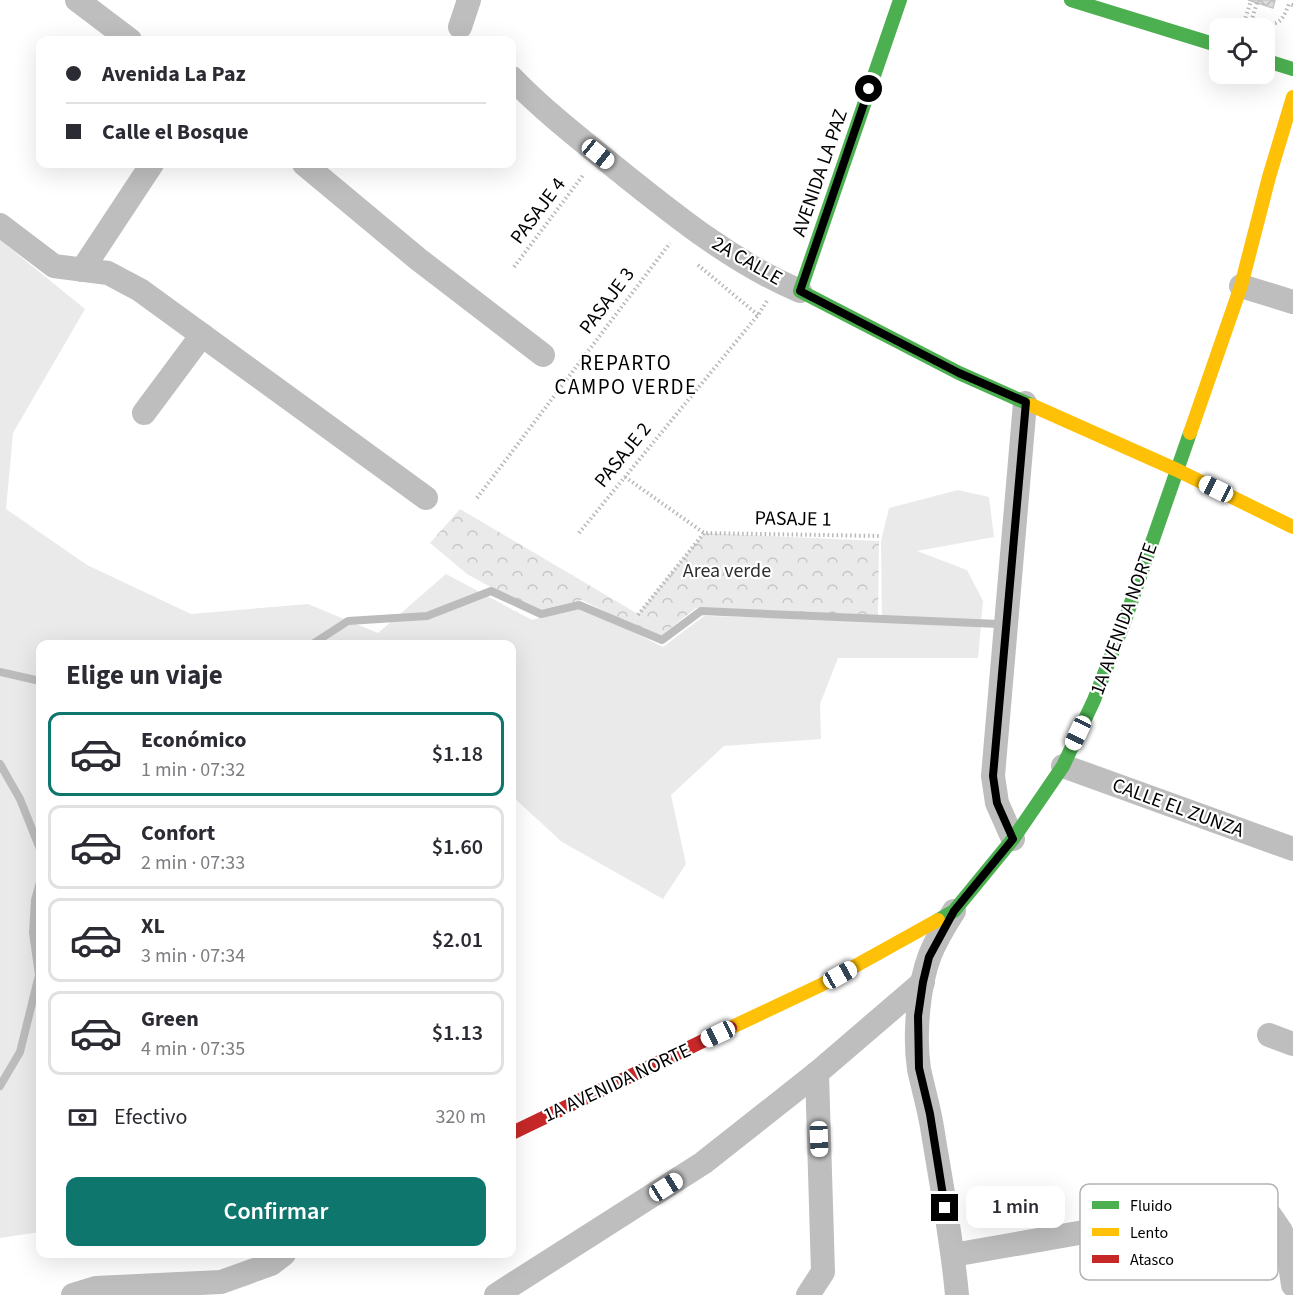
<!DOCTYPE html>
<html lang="es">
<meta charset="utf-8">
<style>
:root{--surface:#fff;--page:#f2f2f3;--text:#2b2b33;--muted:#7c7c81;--line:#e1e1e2;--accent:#0f766e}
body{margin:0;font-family:"Source Sans 3",sans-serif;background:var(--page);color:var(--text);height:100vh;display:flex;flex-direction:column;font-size:22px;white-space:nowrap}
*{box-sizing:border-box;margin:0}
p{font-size:20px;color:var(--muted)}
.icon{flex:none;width:33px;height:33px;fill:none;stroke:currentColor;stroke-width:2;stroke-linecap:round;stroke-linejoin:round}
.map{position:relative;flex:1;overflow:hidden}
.side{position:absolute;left:36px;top:640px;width:480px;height:618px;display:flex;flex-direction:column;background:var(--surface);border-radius:12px;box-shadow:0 6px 24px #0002}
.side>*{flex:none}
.banner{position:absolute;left:36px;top:36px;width:480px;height:132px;border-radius:12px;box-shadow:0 6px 24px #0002;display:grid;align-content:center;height:132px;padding:0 30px;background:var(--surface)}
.fabs{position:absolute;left:1209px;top:18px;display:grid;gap:12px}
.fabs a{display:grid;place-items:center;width:66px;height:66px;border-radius:12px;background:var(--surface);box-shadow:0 6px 24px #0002;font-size:30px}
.end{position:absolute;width:27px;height:27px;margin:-14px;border:8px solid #000;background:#fff;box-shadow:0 0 0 3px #fff}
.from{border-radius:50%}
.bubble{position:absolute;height:42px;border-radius:12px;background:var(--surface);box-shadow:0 6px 24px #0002;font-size:20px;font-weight:600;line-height:42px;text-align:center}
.car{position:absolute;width:18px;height:36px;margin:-18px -9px;border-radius:8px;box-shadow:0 0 4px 2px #0007;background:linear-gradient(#fff 24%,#345 0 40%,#fff 0 76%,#345 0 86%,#fff 0)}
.banner b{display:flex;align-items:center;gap:21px;height:57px;font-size:22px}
.banner b+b{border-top:2px solid var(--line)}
.banner i{width:15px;height:15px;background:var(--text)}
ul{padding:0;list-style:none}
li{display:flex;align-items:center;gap:18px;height:84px;margin:0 12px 9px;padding:0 18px;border:3px solid var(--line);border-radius:12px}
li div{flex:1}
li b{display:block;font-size:22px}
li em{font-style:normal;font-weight:600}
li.selected{border-color:var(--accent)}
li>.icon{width:54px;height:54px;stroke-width:1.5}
h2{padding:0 30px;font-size:27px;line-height:72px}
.pay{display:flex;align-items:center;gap:15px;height:66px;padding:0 30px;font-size:22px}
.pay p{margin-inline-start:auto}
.button{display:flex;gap:12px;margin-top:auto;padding:12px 30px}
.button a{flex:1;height:69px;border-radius:12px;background:var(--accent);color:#fff;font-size:24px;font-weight:600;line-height:69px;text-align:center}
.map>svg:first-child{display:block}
.grass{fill:#eaeaea}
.forest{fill:url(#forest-crowns)}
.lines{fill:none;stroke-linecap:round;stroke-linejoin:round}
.stream{stroke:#bcbcbc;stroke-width:8}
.building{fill:url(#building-cross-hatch);stroke:#c5c5c5;stroke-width:1.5}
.path{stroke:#b8b8b8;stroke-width:4;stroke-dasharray:1.5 3;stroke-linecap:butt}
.street{stroke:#bebebe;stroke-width:24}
.fast{stroke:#4caf50;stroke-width:14}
.slow{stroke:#ffc107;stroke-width:14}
.jam{stroke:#c62828;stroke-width:14}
.route{stroke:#000;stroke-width:8}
.labels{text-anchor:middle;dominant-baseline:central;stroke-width:4.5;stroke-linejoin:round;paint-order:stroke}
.street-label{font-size:20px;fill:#000;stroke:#fff}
.park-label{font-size:20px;fill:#2f2f2f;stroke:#fff}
.neighbourhood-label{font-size:21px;letter-spacing:1.5px;fill:#000;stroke:#fff}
.key{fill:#fff;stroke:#b2b2b2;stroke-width:1.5}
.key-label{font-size:16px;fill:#000}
</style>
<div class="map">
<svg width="1293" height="1295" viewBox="0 0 1293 1295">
<defs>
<pattern id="forest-crowns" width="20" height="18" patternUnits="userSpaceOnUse" patternTransform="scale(1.5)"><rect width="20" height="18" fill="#eaeaea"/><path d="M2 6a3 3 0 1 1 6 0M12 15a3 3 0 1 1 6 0" fill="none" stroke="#c7c7c7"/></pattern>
<pattern id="building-cross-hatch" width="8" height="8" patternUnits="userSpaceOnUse" patternTransform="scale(1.5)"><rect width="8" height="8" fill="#dcdcdc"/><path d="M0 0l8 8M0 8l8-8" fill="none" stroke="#bbb"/></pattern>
</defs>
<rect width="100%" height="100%" fill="#fff"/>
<polygon class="grass" points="0,240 85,309 13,433 6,509 87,565 191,614 308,604 378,633 446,574 532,620 581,606 663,647 704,616 882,620 881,541 889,508 958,490 989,497 994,537 917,551 967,570 983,601 978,658 838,658 820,704 821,739 724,746 671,795 686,864 663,899 562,842 512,796 512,645 40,645 40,1232 0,1238"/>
<polygon class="forest" points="460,509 638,614 704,533 879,541 878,615 696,608 658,638 582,600 534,611 467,574 430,543"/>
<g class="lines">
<g class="stream">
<polyline points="311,645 348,621 427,616 491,591 541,614 579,605 662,640 701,611 999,624"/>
<polyline points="0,672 40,681"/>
<polyline points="0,764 20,799 40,849"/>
<polyline points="0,1086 20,1052 39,975 33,933 35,900 40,882"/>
</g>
</g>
<polygon class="building" points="1248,0 1275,0 1273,8"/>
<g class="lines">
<g class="path">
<path d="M1257,3L1252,19C1274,26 1280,28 1289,4L1293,5"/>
<polyline points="1244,22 1251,1"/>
<polyline points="698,265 758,315"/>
<polyline points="514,267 584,174"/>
<polyline points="625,477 704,533 881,536"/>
<polyline points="477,498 670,243"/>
<polyline points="579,533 758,315 767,301"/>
<polyline points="638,615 704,533"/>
</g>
<g class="street">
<polyline points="77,0 130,40"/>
<polyline points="460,27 469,0"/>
<path d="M512,78C546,113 584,142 622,173C677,217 734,263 800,291"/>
<polyline points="304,164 418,259 543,355"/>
<polyline points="0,225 54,266 108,273 140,290 426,498"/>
<polyline points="82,270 152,164"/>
<polyline points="1241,286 1293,302"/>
<polyline points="144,413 202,335"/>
<polyline points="1063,766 1293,849"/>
<polyline points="1013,839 997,803 993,776 1025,403"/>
<path d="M954,911C945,925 936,940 930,955C918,986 914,1036 919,1069C923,1088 929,1108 932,1127C941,1183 952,1239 957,1295"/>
<polyline points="1269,1035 1293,1044"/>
<polyline points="953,1255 1187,1214 1251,1205 1270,1215 1281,1231 1289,1258 1293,1285"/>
<polyline points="73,1295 96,1288 221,1282 271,1264 284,1254"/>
<polyline points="496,1295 703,1163 817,1073 923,982"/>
<polyline points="808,1295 823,1272 817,1073"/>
</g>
<g class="fast">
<polyline points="900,0 800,291 959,373 1031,405"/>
<polyline points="1071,0 1220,46"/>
<polyline points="1264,60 1293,69"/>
<polyline points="938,920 954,911 1013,839 1063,766 1094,700 1125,620 1190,433"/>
</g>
<g class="slow">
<polyline points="1031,405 1177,470 1293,527"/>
<polyline points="1190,433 1241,286 1269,177 1293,97"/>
<polyline points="730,1028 821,985 938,920"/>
</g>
<polyline class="jam" points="512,1133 730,1028"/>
</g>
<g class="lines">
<polyline class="route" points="869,89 800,291 959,373 1026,402 993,776 997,803 1013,839 954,911 929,957 923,982 918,1016 919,1068 930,1114 945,1208"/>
</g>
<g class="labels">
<g class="street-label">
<text transform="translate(820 173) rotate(-71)">AVENIDA LA PAZ</text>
<text transform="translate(538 211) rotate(-53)">PASAJE 4</text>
<text transform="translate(747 261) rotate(30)">2A CALLE</text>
<text transform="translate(607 301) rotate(-53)">PASAJE 3</text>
<text transform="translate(623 455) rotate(-51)">PASAJE 2</text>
<text transform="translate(793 519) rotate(1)">PASAJE 1</text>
<text transform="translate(1124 619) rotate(-70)">1A AVENIDA NORTE</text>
<text transform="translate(1178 808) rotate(20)">CALLE EL ZUNZA</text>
<text transform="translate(617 1083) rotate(-25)">1A AVENIDA NORTE</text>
</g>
<g class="park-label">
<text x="727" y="571">Area verde</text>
</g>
<g class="neighbourhood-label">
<text x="626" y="363">REPARTO<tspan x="626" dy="24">CAMPO VERDE</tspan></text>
</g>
</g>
<rect x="1080" y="1184" width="198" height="96" rx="9" class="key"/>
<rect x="1092" y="1201" width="27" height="8" fill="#4caf50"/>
<rect x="1092" y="1228" width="27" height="8" fill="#ffc107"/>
<rect x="1092" y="1255" width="27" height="8" fill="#c62828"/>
<g class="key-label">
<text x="1130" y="1211">Fluido</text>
<text x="1130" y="1238">Lento</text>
<text x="1130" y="1265">Atasco</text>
</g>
</svg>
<div class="fabs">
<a><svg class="icon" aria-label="locate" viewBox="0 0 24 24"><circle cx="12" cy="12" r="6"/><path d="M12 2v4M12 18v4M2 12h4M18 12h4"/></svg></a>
</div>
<i class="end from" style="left:869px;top:89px"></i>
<i class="end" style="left:945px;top:1208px"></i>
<div class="bubble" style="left:966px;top:1186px;width:99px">1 min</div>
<i class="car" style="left:598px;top:154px;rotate:129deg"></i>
<i class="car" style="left:1216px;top:489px;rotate:296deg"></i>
<i class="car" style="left:1078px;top:733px;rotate:205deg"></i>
<i class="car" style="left:840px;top:975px;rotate:61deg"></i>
<i class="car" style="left:718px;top:1034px;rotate:245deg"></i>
<i class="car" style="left:819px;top:1139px;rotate:178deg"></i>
<i class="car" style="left:666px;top:1187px;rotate:58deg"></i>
<div class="banner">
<b><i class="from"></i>Avenida La Paz</b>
<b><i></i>Calle el Bosque</b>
</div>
<section class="side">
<h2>Elige un viaje</h2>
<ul>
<li class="selected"><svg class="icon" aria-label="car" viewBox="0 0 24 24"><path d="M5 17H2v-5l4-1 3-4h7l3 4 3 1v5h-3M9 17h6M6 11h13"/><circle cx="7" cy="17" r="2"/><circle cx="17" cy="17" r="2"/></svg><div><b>Económico</b><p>1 min · 07:32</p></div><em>$1.18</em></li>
<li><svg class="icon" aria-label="car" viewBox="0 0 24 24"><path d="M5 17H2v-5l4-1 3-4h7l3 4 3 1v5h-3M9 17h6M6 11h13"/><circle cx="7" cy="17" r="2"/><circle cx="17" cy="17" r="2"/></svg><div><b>Confort</b><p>2 min · 07:33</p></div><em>$1.60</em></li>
<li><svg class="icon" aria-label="car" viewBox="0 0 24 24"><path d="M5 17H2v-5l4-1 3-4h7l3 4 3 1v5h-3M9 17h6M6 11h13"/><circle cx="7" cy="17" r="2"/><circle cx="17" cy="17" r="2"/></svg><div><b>XL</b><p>3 min · 07:34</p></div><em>$2.01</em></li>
<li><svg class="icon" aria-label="car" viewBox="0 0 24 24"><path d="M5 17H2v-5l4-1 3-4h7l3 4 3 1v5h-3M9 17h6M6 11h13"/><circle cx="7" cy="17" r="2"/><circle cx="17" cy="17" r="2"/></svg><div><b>Green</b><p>4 min · 07:35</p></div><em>$1.13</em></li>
</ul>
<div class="pay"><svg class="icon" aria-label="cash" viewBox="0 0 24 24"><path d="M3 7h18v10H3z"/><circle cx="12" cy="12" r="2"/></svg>Efectivo<p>320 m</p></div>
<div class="button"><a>Confirmar</a></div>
</section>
</div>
